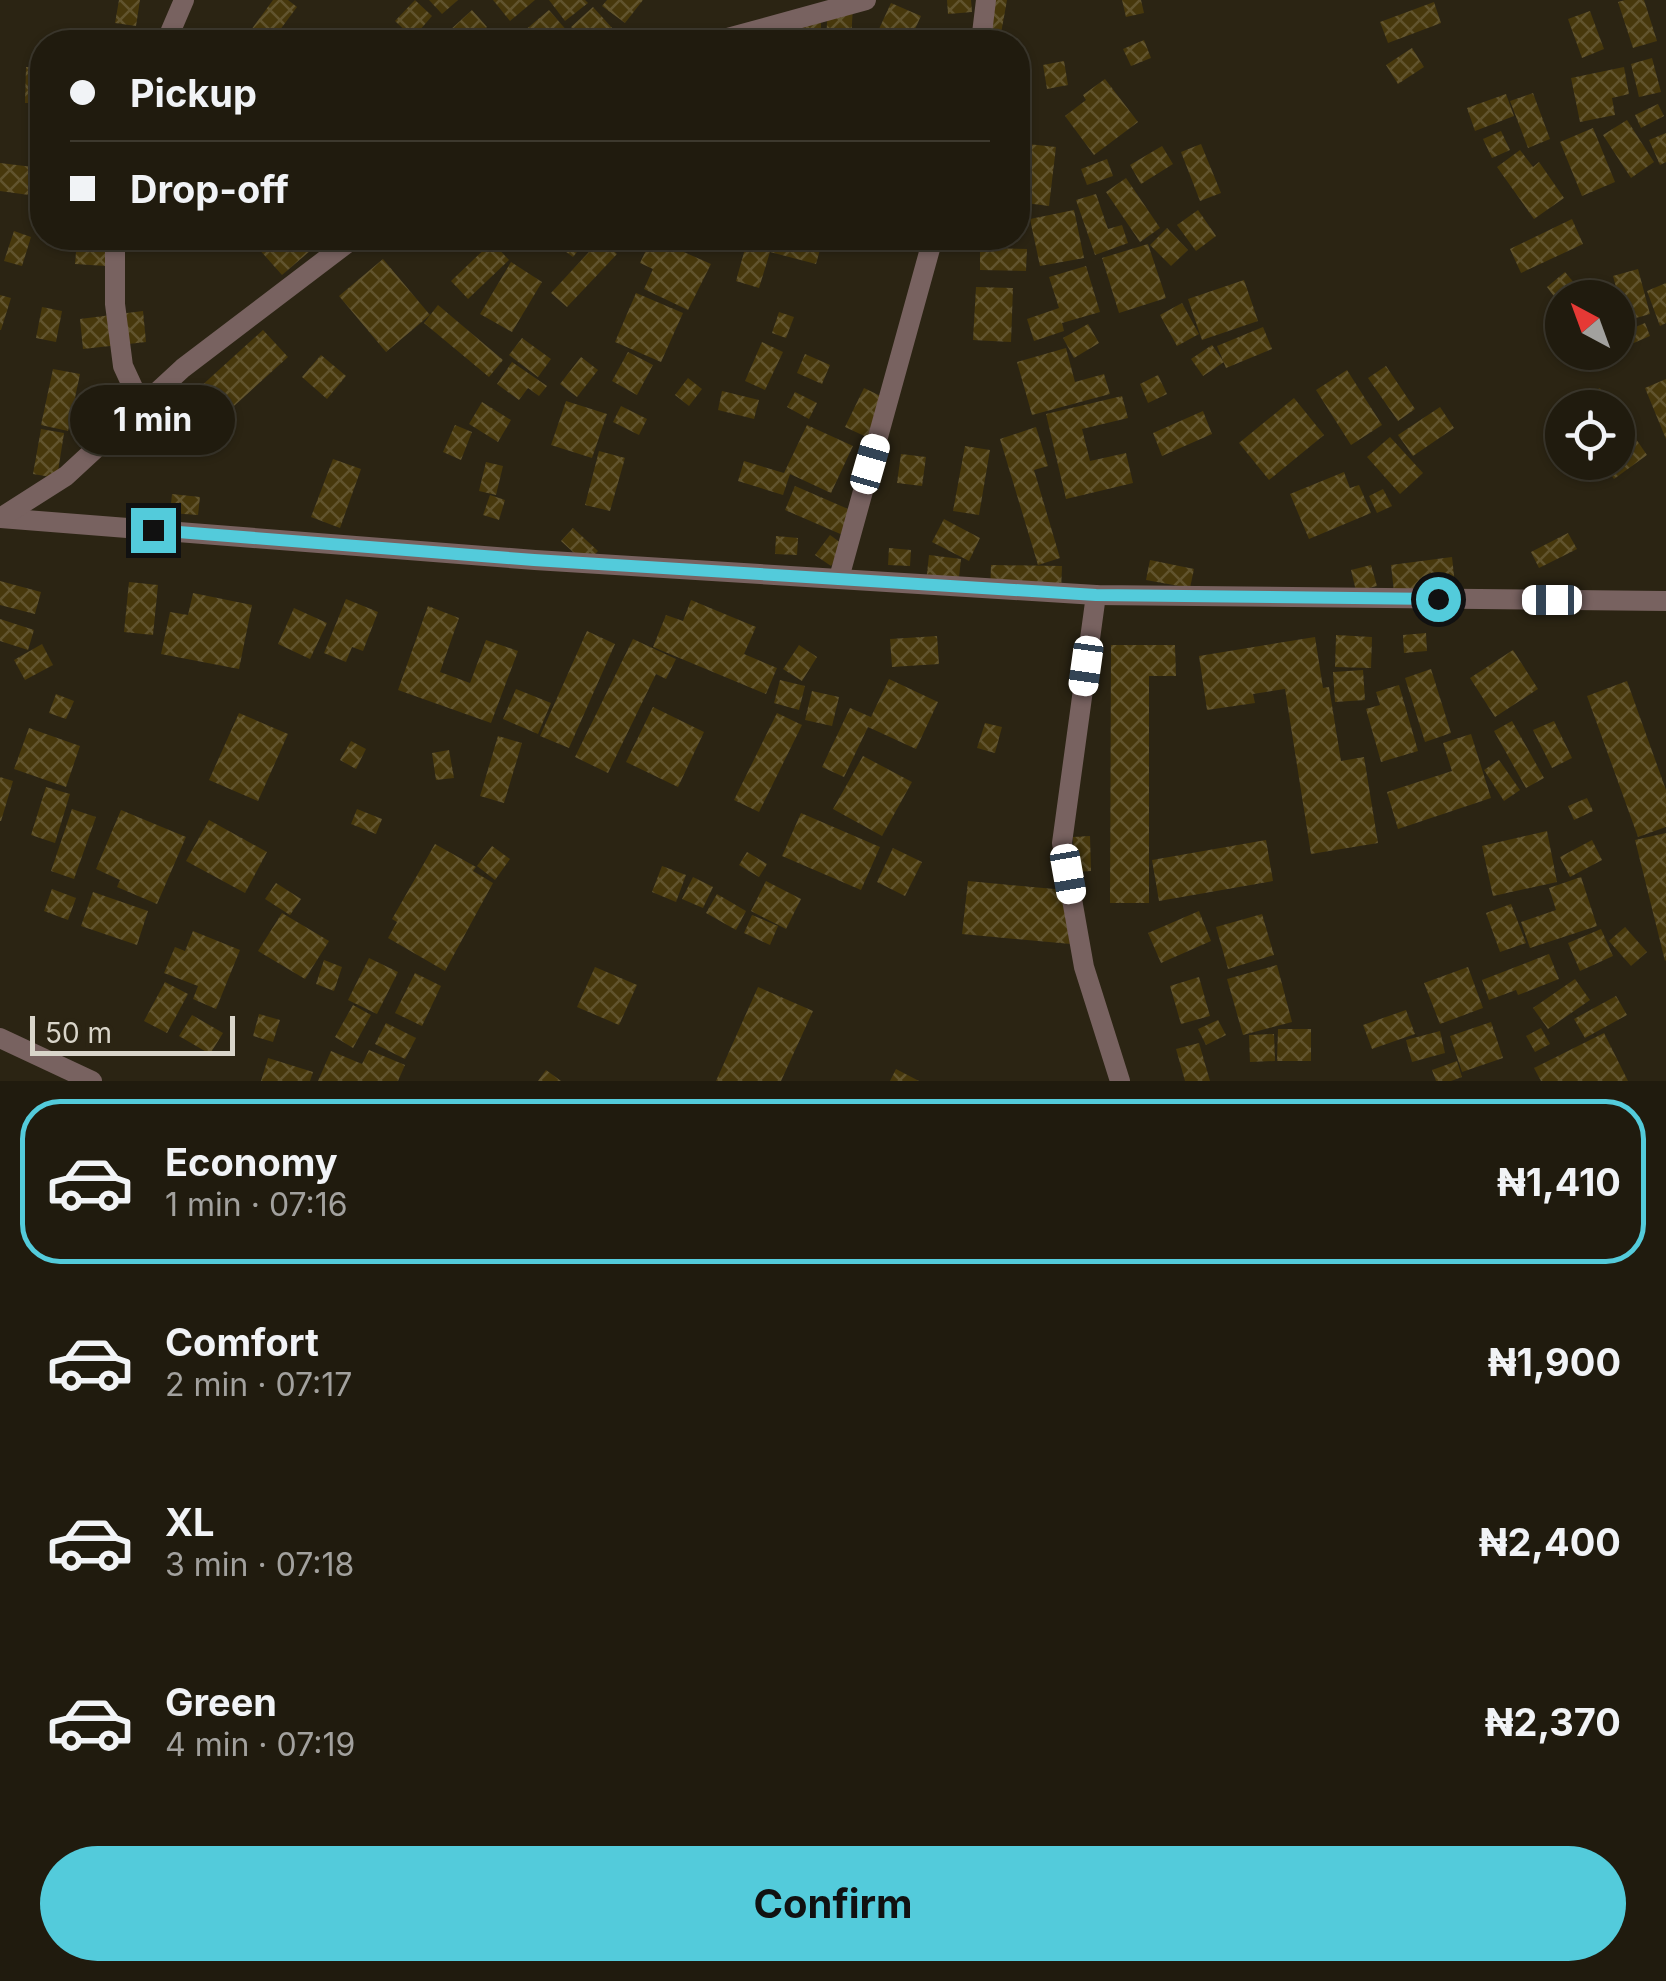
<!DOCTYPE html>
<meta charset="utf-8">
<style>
:root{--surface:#201b0e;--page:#282417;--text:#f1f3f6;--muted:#a2a19e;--line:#3d392e;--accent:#53cbdb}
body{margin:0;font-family:Inter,sans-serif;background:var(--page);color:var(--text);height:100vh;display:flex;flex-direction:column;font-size:38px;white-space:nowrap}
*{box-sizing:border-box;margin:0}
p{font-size:32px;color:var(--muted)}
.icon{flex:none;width:55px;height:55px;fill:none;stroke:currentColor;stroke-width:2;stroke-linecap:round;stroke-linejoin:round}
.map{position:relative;height:1081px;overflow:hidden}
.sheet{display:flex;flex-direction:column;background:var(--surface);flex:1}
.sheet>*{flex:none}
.hud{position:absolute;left:30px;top:30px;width:1000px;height:220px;border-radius:40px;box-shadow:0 2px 8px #0004,0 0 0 2px var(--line);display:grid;align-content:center;height:220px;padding:0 40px;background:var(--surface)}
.needle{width:65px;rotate:319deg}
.buttons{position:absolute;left:1545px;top:280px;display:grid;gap:20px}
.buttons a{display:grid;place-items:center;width:90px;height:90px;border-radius:50%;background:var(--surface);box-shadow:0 2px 8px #0004,0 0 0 2px var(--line);font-size:50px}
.scale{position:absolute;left:30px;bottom:25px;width:205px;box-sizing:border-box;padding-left:10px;border:5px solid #d9d5ca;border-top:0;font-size:28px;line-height:35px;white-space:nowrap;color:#d9d5ca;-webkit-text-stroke:8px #2b2413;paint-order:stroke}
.end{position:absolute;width:45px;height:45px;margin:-22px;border:12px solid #53cbdb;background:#111;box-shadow:0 0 0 5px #111}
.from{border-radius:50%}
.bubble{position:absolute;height:70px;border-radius:35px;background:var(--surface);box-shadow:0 2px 8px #0004,0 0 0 2px var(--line);font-size:32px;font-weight:700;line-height:70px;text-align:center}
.car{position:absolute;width:30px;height:60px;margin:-30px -15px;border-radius:12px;box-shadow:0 0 8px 2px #0007;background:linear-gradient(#fff 24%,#345 0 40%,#fff 0 76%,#345 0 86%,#fff 0)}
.hud b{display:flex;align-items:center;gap:35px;height:95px;font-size:38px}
.hud b+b{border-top:2px solid var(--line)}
.hud i{width:25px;height:25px;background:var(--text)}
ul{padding:18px 0 0;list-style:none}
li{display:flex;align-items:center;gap:30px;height:165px;margin:0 20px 15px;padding:0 20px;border:5px solid transparent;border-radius:40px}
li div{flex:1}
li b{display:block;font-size:38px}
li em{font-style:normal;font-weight:700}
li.selected{border-color:var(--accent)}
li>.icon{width:90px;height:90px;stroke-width:1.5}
.button{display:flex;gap:20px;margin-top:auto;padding:20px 40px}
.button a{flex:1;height:115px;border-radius:60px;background:var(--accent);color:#111;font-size:40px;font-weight:700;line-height:115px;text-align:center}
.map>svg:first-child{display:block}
.building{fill:url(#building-cross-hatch)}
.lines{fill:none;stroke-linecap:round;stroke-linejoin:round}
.street{stroke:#786260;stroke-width:20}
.route{stroke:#53cbdb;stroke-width:12}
</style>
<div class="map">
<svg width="1666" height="1081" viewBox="0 0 1666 1081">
<defs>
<pattern id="building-cross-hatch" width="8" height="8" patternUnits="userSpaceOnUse" patternTransform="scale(2.5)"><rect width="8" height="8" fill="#47380c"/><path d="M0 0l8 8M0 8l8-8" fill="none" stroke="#61542e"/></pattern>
</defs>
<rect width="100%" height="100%" fill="#2b2413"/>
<g class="building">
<polygon points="119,0 140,0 136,26 115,23"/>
<polygon points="273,0 288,0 297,7 271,42 268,42 251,30"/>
<polygon points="415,0 432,16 413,38 395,21"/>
<polygon points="429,0 458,0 442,14"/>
<polygon points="493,0 535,0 510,21"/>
<polygon points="549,0 585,0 588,3 565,21"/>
<polygon points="607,0 643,0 625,23 602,6"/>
<polygon points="947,0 971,0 972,12 948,14"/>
<polygon points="980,0 1007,0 1000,39 975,35"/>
<polygon points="1122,0 1141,0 1144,13 1126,17"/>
<polygon points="1625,0 1644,0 1657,41 1633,48 1618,2"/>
<polygon points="1434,2 1441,23 1388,43 1380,22"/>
<polygon points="891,3 921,16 909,42 873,42"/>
<polygon points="828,5 853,5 851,42 826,42"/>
<polygon points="593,7 613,29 599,42 586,42 571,27"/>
<polygon points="472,10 487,27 470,42 437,42"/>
<polygon points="549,10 568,32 555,42 522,42 517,37"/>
<polygon points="1590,11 1604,49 1582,58 1568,19"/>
<polygon points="785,17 792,42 719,42"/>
<polygon points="797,22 821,23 821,42 796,42"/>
<polygon points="295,31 308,42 285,42"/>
<polygon points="108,35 145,38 145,42 107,42"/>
<polygon points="1144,40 1151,58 1131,66 1123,49"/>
<polygon points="1412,48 1424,67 1398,84 1386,65"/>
<polygon points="1652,58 1661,92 1639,97 1631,64"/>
<polygon points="1064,61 1068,85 1047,89 1043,65"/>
<polygon points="26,67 42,67 42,103 25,103"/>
<polygon points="1624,67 1629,94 1612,98 1615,115 1580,122 1571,78"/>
<polygon points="1105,79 1138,122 1094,155 1065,116 1086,100 1083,95"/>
<polygon points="1533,93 1550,139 1528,148 1510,101"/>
<polygon points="1506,94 1514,116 1475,131 1467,108"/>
<polygon points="1658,104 1664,116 1641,128 1635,115"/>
<polygon points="37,108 42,108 42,172 36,172"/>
<polygon points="1627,120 1654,162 1631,178 1603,135"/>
<polygon points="1593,128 1615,182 1582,196 1560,142"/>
<polygon points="1501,131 1510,150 1492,158 1483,139"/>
<polygon points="1666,133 1666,162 1660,165 1649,140"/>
<polygon points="1018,143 1056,147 1049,206 1018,202"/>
<polygon points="1201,144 1221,193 1200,201 1181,152"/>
<polygon points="1162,146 1173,164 1141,184 1130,165"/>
<polygon points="1520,150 1533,167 1539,162 1564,198 1534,219 1497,167"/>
<polygon points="1107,159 1113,176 1087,185 1081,169"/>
<polygon points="0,163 33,167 29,195 0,191"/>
<polygon points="1126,178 1160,228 1140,242 1106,192"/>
<polygon points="1096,194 1108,229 1122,225 1128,243 1095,255 1076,200"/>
<polygon points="1074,210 1084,258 1040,266 1030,219"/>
<polygon points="1198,210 1216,236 1196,251 1177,225"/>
<polygon points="1572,219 1583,244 1521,273 1510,249"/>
<polygon points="1167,228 1188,250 1171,266 1150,245"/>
<polygon points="14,231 31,237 22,266 4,261"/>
<polygon points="166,238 194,238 181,252"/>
<polygon points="249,238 325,238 282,275"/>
<polygon points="558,238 588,238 573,257 554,243"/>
<polygon points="652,238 711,264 688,310 644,289 653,269 640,263"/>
<polygon points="748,238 816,238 823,239 816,264 770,252 759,288 736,281"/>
<polygon points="601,239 617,254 567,307 551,293"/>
<polygon points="77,241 108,243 106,266 75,264"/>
<polygon points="492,242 509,260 468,299 451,281"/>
<polygon points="1148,244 1166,298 1119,313 1102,258"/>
<polygon points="980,248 1027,249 1026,271 980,270"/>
<polygon points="383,259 430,315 386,352 339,296"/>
<polygon points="511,262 542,282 512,332 480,314"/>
<polygon points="1086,266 1100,312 1062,323 1064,331 1034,341 1027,319 1059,308 1049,277"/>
<polygon points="1638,269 1650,314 1625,321 1613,276"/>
<polygon points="1565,272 1575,284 1556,299 1547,287"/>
<polygon points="1244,280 1258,321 1202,340 1188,299"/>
<polygon points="1666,283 1666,323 1660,326 1647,291"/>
<polygon points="976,287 1013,288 1011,342 973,340"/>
<polygon points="636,293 683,313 661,362 615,342"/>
<polygon points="0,295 11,298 1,330 0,330"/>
<polygon points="1182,303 1199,334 1177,346 1160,315"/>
<polygon points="438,305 503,360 489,377 424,323"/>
<polygon points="42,307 62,311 56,342 36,338"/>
<polygon points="143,311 146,342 83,349 80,319"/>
<polygon points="779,312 794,317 786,338 772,333"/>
<polygon points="1645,323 1650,336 1629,345 1623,332"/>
<polygon points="1088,324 1099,343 1074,358 1063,338"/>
<polygon points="1263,327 1272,349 1226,368 1217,346"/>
<polygon points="263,330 288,357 224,415 199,388"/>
<polygon points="522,338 551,359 538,377 509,355"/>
<polygon points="762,342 783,352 765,390 745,381"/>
<polygon points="1212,345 1224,362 1203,376 1191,359"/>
<polygon points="1066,348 1075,382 1104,374 1110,394 1032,415 1017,362"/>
<polygon points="628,352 653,365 637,395 612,381"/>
<polygon points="805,354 830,365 822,384 797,373"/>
<polygon points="321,355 346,376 327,399 302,377"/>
<polygon points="581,357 598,370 577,397 560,384"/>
<polygon points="512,362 547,386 539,396 528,388 519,400 497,384"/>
<polygon points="1386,366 1415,409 1398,421 1368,378"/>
<polygon points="53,369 80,374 68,431 41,425"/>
<polygon points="1347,370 1382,425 1351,445 1316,390"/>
<polygon points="1158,375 1167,394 1148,403 1140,384"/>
<polygon points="688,378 702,389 689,406 675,395"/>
<polygon points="1666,379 1666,439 1645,388"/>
<polygon points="864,388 891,401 873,440 845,427"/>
<polygon points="1600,388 1610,408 1575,408 1572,402"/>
<polygon points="722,391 759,400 754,419 718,410"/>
<polygon points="795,392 817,403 809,419 787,407"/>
<polygon points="1122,396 1128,418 1082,429 1090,461 1126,453 1133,483 1066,499 1046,414"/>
<polygon points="1294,398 1324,435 1269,480 1239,443"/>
<polygon points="204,399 222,418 201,439 182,419"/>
<polygon points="566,401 607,414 592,458 551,445"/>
<polygon points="482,402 511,420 498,442 469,424"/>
<polygon points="621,406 647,419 639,435 613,422"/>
<polygon points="1440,407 1454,428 1413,456 1398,435"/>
<polygon points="1203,411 1212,434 1162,456 1153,433"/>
<polygon points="1618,413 1647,455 1614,479 1602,462 1618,462"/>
<polygon points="455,425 472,432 461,460 443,452"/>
<polygon points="807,425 853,446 831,493 790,474 783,495 738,481 744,461 784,473"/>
<polygon points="1036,427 1048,466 1034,470 1060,558 1038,565 1000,439"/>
<polygon points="41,429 64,433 57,478 33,474"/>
<polygon points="1390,437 1423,473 1400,494 1367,457"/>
<polygon points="965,446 990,450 979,515 953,511"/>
<polygon points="599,451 625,458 610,511 585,505"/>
<polygon points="901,454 926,457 922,486 897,483"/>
<polygon points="333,459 361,469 340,528 311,517"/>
<polygon points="486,462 503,466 496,495 479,491"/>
<polygon points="1344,472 1350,488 1359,485 1371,513 1309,539 1290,494"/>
<polygon points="795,486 855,512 845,536 785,510"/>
<polygon points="1383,489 1392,506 1377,513 1369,496"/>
<polygon points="172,494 200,497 198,515 170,513"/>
<polygon points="490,495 505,500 499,520 483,515"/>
<polygon points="944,519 980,538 969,561 932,542"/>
<polygon points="573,528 598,551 586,564 561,541"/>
<polygon points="1568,533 1577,549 1539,568 1531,552"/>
<polygon points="830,535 845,546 831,566 815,555"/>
<polygon points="776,536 798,538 797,555 775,554"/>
<polygon points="889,548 911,550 910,566 888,565"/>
<polygon points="929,555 961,559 958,587 926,583"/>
<polygon points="1452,557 1455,585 1394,592 1391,565"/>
<polygon points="1150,560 1194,569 1190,588 1146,580"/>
<polygon points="991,565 1062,566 1061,592 990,591"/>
<polygon points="1371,565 1377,586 1356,591 1351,570"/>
<polygon points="0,581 41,592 35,614 0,605"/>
<polygon points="129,582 158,585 153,635 124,632"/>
<polygon points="193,593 252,605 239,669 161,654 170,612 188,615"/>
<polygon points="346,599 378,612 363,651 352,647 346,662 324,653"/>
<polygon points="691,600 756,627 744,654 777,668 766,694 653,647 666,615 683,621"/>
<polygon points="428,606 459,618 440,672 470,683 486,640 518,651 491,723 398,690"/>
<polygon points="294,608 327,623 310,659 278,644"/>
<polygon points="0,619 34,630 28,650 0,641"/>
<polygon points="587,631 615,644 569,748 540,736"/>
<polygon points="1426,633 1427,651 1404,653 1403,635"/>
<polygon points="1336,635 1372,637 1371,668 1335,667"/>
<polygon points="937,636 939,664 892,667 890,639"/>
<polygon points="1315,637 1323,688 1329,687 1341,761 1364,757 1378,843 1311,854 1285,689 1253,694 1255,703 1207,710 1199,656"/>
<polygon points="633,639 676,659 666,679 656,674 608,773 575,757"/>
<polygon points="42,644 53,665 25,680 14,660"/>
<polygon points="799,645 817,657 802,681 783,669"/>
<polygon points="1111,645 1175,645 1176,676 1149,676 1149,903 1110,903"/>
<polygon points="1513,650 1538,689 1495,717 1470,678"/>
<polygon points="1431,669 1451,733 1425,742 1405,678"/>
<polygon points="1363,670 1365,700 1335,702 1333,672"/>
<polygon points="889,679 938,702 916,749 868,727 844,777 822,767 850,708 871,717"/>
<polygon points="780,680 805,686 799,710 774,703"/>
<polygon points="1627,681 1666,790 1666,827 1638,837 1587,696"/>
<polygon points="1399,685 1418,751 1381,762 1366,709 1380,705 1376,692"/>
<polygon points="516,689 551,703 538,734 503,719"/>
<polygon points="812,691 839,697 832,726 805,720"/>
<polygon points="56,694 74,701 66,719 49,713"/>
<polygon points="653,707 704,732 678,787 626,762"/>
<polygon points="239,713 288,734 258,801 209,780"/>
<polygon points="777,713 802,725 759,812 734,800"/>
<polygon points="1512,721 1544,778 1526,788 1494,731"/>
<polygon points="1554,721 1572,758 1552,768 1533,730"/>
<polygon points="985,723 1002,727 995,753 977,748"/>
<polygon points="29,728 80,746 66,787 14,769"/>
<polygon points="1471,734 1491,798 1398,829 1387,792 1452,771 1443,743"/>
<polygon points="498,736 522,743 504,803 480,796"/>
<polygon points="351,741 366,749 356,769 340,760"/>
<polygon points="449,750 454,778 436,780 432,753"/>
<polygon points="863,756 912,782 882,836 833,809"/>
<polygon points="1499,760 1520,790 1504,801 1484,770"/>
<polygon points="0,777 13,781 1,821 0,821"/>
<polygon points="46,787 70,794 55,843 31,835"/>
<polygon points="1587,798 1593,811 1574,820 1568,806"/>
<polygon points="72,809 96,817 74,879 51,871"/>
<polygon points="357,809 382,819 376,834 351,824"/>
<polygon points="121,810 186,837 157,904 117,887 120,880 96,869"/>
<polygon points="801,813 880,847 861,890 782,856"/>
<polygon points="209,820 267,852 245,893 186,861"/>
<polygon points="1547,831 1557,882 1493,896 1482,846"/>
<polygon points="1666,833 1666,960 1665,961 1635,840"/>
<polygon points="1090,836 1091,871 1074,872 1073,837"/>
<polygon points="1266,840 1273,881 1159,901 1152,860"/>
<polygon points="1592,840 1602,860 1570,877 1560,857"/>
<polygon points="435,844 476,867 473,871 493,883 445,971 388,938 397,922 392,919"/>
<polygon points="492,846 510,859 495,880 477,866"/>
<polygon points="893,848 922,862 905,896 877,882"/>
<polygon points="747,852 767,864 759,877 739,865"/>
<polygon points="662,866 686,875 676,902 652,892"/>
<polygon points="693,877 713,887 703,908 682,899"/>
<polygon points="1581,877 1597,926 1530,948 1521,922 1556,910 1549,888"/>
<polygon points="766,881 801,899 786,929 751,911"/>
<polygon points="968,881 1076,891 1071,944 962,934"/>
<polygon points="276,883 301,899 290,915 265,899"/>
<polygon points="52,889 76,898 68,920 44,911"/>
<polygon points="93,892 148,911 137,945 81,926"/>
<polygon points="717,894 746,911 736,930 706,913"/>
<polygon points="1511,904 1526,943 1500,952 1486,913"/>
<polygon points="1199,911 1211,941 1161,963 1148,933"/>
<polygon points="282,913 329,941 305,979 258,951"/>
<polygon points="1262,914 1274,955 1228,969 1216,927"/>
<polygon points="752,915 778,926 770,945 744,933"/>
<polygon points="1625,927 1647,952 1631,966 1609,941"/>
<polygon points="1601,929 1613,956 1580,971 1568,943"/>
<polygon points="193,931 240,950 216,1009 193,999 198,986 164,973 175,947 185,951"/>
<polygon points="1549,954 1559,979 1518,995 1516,990 1489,1000 1482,980"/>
<polygon points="369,958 398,972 377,1014 348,1000"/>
<polygon points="324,960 342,967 334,991 316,984"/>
<polygon points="1277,965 1292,1022 1243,1035 1227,979"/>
<polygon points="595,967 637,985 619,1025 577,1007"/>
<polygon points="1468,967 1483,1008 1440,1024 1424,983"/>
<polygon points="415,973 441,986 422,1026 395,1013"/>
<polygon points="1199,977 1210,1016 1181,1024 1170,986"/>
<polygon points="1575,979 1590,1000 1548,1029 1533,1008"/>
<polygon points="165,982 188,994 167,1033 144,1021"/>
<polygon points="758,987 813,1011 781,1081 716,1081"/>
<polygon points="1616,996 1627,1015 1585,1038 1574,1019"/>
<polygon points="353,1005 371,1015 353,1048 335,1037"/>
<polygon points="1406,1010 1415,1034 1372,1049 1363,1025"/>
<polygon points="259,1014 280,1020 273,1042 253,1036"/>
<polygon points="192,1015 223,1033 210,1054 179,1036"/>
<polygon points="1218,1020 1226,1035 1206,1045 1198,1029"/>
<polygon points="1491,1022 1503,1058 1462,1072 1450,1036"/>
<polygon points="386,1023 416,1038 405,1059 375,1044"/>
<polygon points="1541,1028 1550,1044 1535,1052 1526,1036"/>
<polygon points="1278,1029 1311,1029 1311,1061 1277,1061"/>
<polygon points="1440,1031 1445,1053 1412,1062 1406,1040"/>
<polygon points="1604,1033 1628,1081 1541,1081 1534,1068"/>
<polygon points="1274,1034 1275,1061 1250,1062 1249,1035"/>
<polygon points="1199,1043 1210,1081 1185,1081 1176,1049"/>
<polygon points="369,1050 405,1065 398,1081 318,1081 331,1051 362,1064"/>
<polygon points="268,1058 313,1072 310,1081 261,1081"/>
<polygon points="1457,1061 1462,1077 1451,1081 1436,1081 1432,1070"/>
<polygon points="896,1069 919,1081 890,1081"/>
<polygon points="546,1070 561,1081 538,1081"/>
</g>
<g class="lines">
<g class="street">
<polyline points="166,42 184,0"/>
<polyline points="713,42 866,0"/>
<polyline points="981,42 986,0"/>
<polyline points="115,238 115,304 123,366 142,407"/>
<polyline points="0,518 535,560 1096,595 1666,601"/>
<polyline points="0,518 66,476 183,368 354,238"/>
<polyline points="839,578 933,238"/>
<polyline points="1096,595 1062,843 1084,967 1120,1081"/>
<polyline points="0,1038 92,1081"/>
</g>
</g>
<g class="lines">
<polyline class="route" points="153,530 534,560 1096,595 1438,599"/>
</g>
</svg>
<div class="buttons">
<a><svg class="needle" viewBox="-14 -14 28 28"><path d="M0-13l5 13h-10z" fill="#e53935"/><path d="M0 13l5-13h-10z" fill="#a2a19e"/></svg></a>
<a><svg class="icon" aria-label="locate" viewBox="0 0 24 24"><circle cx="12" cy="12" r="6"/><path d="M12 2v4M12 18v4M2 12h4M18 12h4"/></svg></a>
</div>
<div class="scale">50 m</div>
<i class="end from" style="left:1438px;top:599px"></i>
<i class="end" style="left:153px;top:530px"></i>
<div class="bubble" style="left:70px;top:385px;width:165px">1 min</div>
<i class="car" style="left:870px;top:464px;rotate:16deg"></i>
<i class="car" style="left:1552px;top:600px;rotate:270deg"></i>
<i class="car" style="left:1086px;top:666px;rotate:188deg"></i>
<i class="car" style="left:1068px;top:874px;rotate:170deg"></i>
<div class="hud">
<b><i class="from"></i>Pickup</b>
<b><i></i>Drop-off</b>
</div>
</div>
<section class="sheet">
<ul>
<li class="selected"><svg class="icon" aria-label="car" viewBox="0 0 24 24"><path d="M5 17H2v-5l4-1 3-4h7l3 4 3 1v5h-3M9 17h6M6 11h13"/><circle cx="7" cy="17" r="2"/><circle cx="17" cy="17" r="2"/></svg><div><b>Economy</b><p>1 min · 07:16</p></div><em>₦1,410</em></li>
<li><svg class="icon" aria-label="car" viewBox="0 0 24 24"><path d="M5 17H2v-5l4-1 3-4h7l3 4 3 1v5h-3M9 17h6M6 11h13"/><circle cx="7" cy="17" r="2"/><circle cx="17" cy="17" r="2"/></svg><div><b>Comfort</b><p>2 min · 07:17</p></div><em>₦1,900</em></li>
<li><svg class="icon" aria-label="car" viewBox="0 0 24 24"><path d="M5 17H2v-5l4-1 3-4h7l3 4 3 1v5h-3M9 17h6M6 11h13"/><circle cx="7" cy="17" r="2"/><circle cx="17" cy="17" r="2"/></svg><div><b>XL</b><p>3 min · 07:18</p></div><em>₦2,400</em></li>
<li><svg class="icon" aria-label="car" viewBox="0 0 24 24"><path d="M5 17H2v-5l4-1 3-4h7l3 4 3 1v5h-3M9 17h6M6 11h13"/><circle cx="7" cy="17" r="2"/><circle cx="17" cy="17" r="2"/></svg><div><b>Green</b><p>4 min · 07:19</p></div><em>₦2,370</em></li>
</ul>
<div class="button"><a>Confirm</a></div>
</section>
